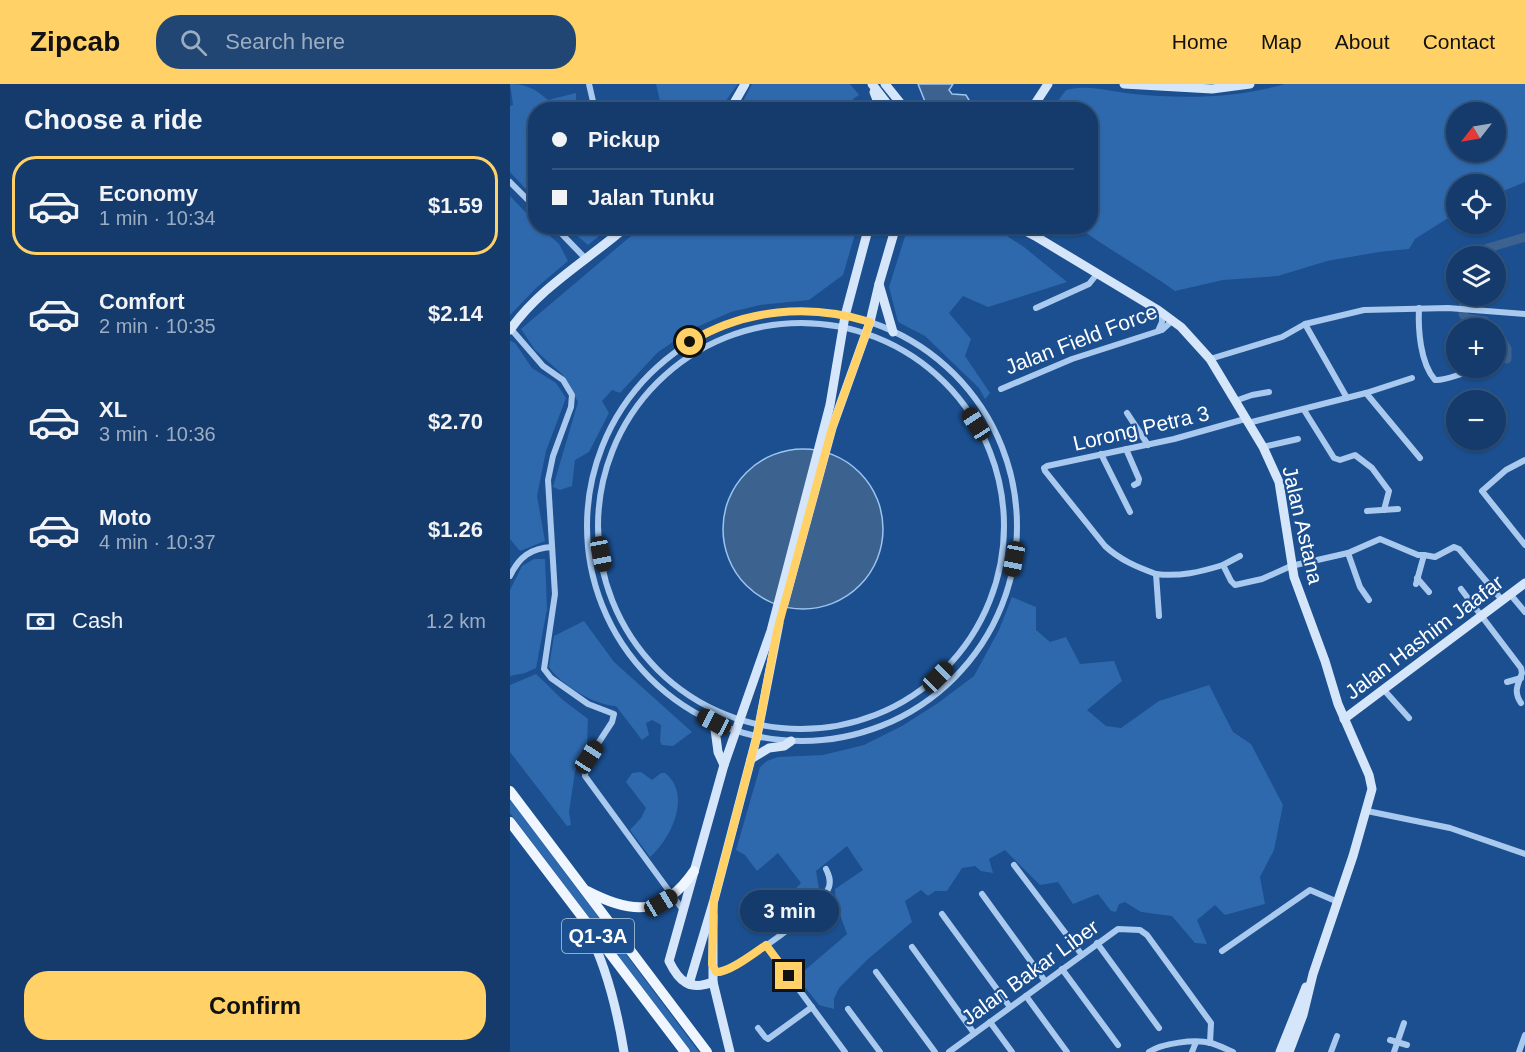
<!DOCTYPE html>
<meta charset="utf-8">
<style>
:root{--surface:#143b6b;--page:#214673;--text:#f1f3f6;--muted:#9dadc1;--line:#33557e;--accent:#ffd166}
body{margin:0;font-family:Arial,sans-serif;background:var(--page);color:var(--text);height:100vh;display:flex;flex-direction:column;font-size:22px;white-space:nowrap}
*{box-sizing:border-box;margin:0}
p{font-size:20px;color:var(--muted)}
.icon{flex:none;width:33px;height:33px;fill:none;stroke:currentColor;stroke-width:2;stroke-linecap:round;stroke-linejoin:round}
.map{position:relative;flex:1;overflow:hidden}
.side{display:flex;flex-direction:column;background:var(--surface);width:510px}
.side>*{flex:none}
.guide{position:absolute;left:18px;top:18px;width:570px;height:132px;border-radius:24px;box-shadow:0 2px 4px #0004,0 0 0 2px var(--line);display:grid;align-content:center;height:132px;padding:0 24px;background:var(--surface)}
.needle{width:39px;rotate:239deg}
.buttons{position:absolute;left:936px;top:18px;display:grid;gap:12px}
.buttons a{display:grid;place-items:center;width:60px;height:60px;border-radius:50%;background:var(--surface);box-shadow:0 2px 4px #0004,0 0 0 2px var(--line);font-size:30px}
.end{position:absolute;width:27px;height:27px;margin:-14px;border:8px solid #ffd166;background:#111;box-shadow:0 0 0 3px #111}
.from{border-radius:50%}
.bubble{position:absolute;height:42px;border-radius:21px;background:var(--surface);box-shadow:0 2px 4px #0004,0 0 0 2px var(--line);font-size:20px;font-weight:700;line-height:42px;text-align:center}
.car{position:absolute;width:18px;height:36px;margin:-18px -9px;border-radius:8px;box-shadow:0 0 4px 2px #0007;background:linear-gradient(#222 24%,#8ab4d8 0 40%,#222 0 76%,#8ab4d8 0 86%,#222 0)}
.guide b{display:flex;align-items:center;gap:21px;height:57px;font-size:22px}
.guide b+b{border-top:2px solid var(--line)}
.guide i{width:15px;height:15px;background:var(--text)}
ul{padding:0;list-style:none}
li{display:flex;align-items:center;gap:18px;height:99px;margin:0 12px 9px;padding:0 12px;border:3px solid transparent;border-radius:24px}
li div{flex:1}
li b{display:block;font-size:22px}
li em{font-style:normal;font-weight:700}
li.current{border-color:var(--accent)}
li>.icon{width:54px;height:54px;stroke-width:1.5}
h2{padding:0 24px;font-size:27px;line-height:72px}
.pay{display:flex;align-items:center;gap:15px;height:66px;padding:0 24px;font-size:22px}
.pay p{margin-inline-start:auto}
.primary-button{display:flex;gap:12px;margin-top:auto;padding:12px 24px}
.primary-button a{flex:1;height:69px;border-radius:24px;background:var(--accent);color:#111;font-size:24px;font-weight:700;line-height:69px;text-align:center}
header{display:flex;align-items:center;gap:36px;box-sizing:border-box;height:84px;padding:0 30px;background:var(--accent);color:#111}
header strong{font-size:28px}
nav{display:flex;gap:33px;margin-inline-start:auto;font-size:21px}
.search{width:420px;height:54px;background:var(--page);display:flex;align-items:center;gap:15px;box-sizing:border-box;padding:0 21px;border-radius:24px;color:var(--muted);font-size:22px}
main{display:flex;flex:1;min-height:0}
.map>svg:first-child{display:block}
.green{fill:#2e69ad;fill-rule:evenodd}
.water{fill:#3c6290;stroke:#9cc4f0;stroke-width:1.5}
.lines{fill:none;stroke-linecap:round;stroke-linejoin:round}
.river{stroke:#3c6290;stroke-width:9}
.street{stroke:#a9c9ee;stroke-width:6}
.secondary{stroke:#d6e6fa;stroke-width:9}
.primary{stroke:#f0f6ff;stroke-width:10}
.route{stroke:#ffd166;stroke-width:8}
.labels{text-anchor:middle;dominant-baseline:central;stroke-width:4.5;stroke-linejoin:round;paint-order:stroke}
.shield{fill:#1b4f8f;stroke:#bbcadd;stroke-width:1.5}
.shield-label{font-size:20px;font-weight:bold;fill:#fff}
.street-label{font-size:21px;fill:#fff;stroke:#1b4f8f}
</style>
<header>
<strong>Zipcab</strong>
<div class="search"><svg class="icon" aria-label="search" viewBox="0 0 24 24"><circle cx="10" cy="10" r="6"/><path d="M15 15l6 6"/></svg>Search here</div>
<nav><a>Home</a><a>Map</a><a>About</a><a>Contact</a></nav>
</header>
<main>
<section class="side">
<h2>Choose a ride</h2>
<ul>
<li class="current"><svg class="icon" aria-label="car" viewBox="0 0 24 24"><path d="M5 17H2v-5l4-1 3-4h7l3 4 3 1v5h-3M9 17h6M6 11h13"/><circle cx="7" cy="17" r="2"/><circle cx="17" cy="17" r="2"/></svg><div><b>Economy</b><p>1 min · 10:34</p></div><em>$1.59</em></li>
<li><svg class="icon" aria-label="car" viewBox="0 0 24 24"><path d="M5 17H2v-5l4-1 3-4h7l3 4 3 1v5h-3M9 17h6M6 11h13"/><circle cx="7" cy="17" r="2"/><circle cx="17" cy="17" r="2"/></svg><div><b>Comfort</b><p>2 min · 10:35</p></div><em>$2.14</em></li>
<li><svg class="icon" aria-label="car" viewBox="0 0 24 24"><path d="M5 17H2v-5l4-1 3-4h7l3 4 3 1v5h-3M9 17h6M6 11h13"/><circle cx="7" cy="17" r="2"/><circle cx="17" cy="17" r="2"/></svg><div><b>XL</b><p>3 min · 10:36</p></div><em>$2.70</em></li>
<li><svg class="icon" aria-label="car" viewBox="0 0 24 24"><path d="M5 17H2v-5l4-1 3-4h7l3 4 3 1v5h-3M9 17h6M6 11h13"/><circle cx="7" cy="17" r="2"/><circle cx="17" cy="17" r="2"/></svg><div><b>Moto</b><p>4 min · 10:37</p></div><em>$1.26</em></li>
</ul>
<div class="pay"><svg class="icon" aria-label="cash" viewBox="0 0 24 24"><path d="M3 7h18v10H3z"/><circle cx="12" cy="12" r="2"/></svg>Cash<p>1.2 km</p></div>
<div class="primary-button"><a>Confirm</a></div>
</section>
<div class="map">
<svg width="1015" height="968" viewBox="0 0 1015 968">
<rect width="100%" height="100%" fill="#1b4f8f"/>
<g class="green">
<path d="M0,0C17,0 25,5 38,16L66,9V25L26,26L25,115L0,88V22L3,21Z"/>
<polygon points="146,0 228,0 210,25 152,26"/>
<polygon points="242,0 340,0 349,11 343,15 346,25 229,25"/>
<path d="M775,0H1015V98L986,110V100H946V129L905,155L899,165L869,168L817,177L768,192L713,196L665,207C633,184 599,166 568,143L580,142V26L542,25L556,6C579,0 600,8 624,10C674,15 726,14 775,0ZM946,28H986V68H946Z"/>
<polygon points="0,112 25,138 26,142 30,143 49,160 58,177 27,203 0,231"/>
<polygon points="159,142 347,143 333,191 299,216 250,221 221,228 180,246 147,269 110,309 102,306 92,317 99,329 79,368 65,376 62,402 50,406 43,403 68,318 52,290 25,266 11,245 121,152 149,151"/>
<polygon points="57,143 100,143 78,161"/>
<polygon points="398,143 483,143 514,163 557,198 478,223 453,212 439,229 461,255 455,272 480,309 475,315 469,304 415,252 388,238 379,203"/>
<polygon points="0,257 5,259 22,284 46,299 56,314 36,367 27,412 35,457 10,467 0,455"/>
<polygon points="24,475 35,475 37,525 26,584 15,589 0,592 0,506 12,482"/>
<polygon points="502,513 526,523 526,546 540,558 556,553 570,580 604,577 612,597 577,626 596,642 611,644 649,617 699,601 723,648 741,660 773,721 764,766 750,793 755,820 715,831 705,821 687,836 697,860 685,859 662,832 631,828 615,818 609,820 606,828 601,827 588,810 563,820 548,798 530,801 495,766 479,775 483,789 471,787 465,782 452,784 437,807 425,807 418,812 411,806 395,817 402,838 358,875 329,904 324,915 324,925 309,921 287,893 337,850 326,820 325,805 353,786 337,762 306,787 309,805 305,814 276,836 274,817 291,799 268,769 247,787 235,771 226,766 250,683 257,677 268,673 313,671 354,661 392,642 428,619 464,592 489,546"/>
<path d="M74,537L104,578L182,648L163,662L152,661L150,657L151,641L142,636L136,639L139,651L132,656L106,622C86,622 50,600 39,583L44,552Z"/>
<polygon points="26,590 53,616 78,635 77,661 65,688 59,728 61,741 57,742 0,668 0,601"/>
<path d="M131,688L142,696L151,689H155C182,710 162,754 140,773L120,746L131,734L136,724L116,698L122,689Z"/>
<polygon points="0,715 189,968 179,968 0,729"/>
</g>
<g class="water">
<polygon points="408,0 443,0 439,6 442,10 456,11 459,16 449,25 422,25 416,20"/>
<circle cx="293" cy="445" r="80"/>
</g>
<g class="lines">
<g class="river">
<polyline points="966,172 968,167 1015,153"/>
<polyline points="954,212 953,230 956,234 975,237 980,244"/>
<polyline points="986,254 992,256 997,265 997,275"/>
</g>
<g class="street">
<polyline points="79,0 85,26"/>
<polyline points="0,98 26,124"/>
<polyline points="44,142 76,175"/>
<polyline points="526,224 579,200 587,190"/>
<path d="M909,224C908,245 910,279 925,296C936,297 950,289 963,287"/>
<circle cx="292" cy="442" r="215"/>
<circle cx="291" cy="442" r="203"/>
<polyline points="795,240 837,314"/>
<polyline points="1,245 33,282 53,296 62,311 61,323 43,372 38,396 45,510 34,585 41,594 78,620 104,630 102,638 76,678 75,692 173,826"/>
<polyline points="648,247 652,238 652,229"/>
<polyline points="700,275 772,253 795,240 854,226 938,224 1015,230"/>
<polyline points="491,305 562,275 652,246 663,236"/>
<polyline points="856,309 910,374"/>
<polyline points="725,317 742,311 759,308"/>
<polyline points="794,326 824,374 830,376 845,371 862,384 879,407 874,426"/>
<polyline points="617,329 638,361"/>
<polyline points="738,339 856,309 902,294"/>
<polyline points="753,363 788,355"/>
<polyline points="616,365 629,395 628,399 624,401"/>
<polyline points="591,370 620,428"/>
<polyline points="1015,376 996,386 972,407 1015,461"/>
<polyline points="857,427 888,425"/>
<polyline points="838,469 850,503 859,516"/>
<polyline points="713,481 730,472"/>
<path d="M646,490C627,483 610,476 595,462L535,387L534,384L537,382L664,355L735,335"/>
<path d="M0,492C9,473 21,464 42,463"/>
<polyline points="907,494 919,508"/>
<polyline points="906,500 914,471"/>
<path d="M951,505L1011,584L1012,589C1008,601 1003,607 1011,619"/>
<polyline points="1000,510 1015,528"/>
<path d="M649,532L646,490C670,493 690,488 713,481L721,497L725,501L752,495L781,482L838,469L870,455L908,471H914L925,473L944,463L949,465L992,516"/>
<polyline points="997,598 1011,594"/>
<polyline points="874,606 899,634"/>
<polyline points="857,727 940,744 1015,770"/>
<polyline points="504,781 572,871"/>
<polyline points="472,810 535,897"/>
<polyline points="432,830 500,923"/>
<polyline points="587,859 649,944"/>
<polyline points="256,861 335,968"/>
<polyline points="402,863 464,949"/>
<polyline points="712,867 800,806 828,818"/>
<path d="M203,883L209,889C233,880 311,827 319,803C321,796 319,791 316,785"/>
<polyline points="552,885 608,961"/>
<polyline points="366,888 425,968"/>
<polyline points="516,912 557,968"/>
<polyline points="338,925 370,968"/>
<polyline points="480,938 502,968"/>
<polyline points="248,944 255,953 258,955 302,923"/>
<polyline points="880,956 897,961"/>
<polyline points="439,968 608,845 630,846 637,851 701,939 700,959"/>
<path d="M639,968C652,959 685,955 701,959C708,961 716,965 723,968"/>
<polyline points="682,968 686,958"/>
<polyline points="821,968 827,952"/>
<polyline points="884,968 894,939"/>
<polyline points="1009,968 1015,951"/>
</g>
<g class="secondary">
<polyline points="362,0 382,26"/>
<polyline points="375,0 396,26"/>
<polyline points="614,0 702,5 740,0"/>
<polyline points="364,8 371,26"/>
<polyline points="220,26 235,0"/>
<polyline points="521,26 538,0"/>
<polyline points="506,142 525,152 648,226 671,243 700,275 753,363 769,398 784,493 815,577 828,620 859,691 862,705 843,772 803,890 793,931 779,968"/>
<polyline points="369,200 383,248"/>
<path d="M0,246C30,203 78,176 117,142"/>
<polyline points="274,520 322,344 360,238 369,200 386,142"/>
<polyline points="834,635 1015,499"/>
<polyline points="204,638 208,668 214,681"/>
<polyline points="241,675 259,664 274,662 281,657"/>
<polyline points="203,831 203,898 220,968"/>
<path d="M77,845C97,883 107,925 114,968"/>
<path d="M203,898C180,907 169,898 159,877L214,681L261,547L320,321L335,232L359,142"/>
<polyline points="179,900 204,816 247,652 269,539"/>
<polyline points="770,968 796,903"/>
</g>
<g class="primary">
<polyline points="0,707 197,968"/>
<polyline points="0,738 175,968"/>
<path d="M77,807C123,831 153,832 184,787"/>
</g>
</g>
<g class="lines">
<path class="route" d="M180,258C235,225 299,219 360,238L322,344L267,547L247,652L204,816L202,880L206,888C219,889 244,869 256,861L279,892"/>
</g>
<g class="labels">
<rect class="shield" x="52" y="835" width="72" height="34" rx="4.5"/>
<g class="shield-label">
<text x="88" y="852">Q1-3A</text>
</g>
<g class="street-label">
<text transform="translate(571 255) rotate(-21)">Jalan Field Force</text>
<text transform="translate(631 344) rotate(-13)">Lorong Petra 3</text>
<text transform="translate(793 441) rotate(77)">Jalan Astana</text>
<text transform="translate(914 553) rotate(-37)">Jalan Hashim Jaafar</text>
<text transform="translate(520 888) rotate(-36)">Jalan Bakar Liber</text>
</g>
</g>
</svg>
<div class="buttons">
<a><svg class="needle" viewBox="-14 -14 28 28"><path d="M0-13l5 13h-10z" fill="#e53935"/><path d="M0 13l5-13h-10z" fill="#9dadc1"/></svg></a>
<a><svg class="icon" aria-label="locate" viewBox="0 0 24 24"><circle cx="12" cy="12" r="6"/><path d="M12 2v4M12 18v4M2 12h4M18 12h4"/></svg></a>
<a><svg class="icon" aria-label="layers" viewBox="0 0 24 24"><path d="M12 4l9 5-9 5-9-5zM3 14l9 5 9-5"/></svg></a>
<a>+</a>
<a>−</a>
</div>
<i class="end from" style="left:180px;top:258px"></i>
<i class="end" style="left:279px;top:892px"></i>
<div class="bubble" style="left:230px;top:806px;width:99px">3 min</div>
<i class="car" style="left:466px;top:340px;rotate:327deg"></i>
<i class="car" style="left:91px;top:470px;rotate:169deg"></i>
<i class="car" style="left:504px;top:475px;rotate:191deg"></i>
<i class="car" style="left:428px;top:593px;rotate:45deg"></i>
<i class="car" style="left:204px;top:638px;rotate:298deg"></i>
<i class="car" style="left:79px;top:673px;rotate:33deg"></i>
<i class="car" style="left:151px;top:819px;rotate:59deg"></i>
<div class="guide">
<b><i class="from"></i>Pickup</b>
<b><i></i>Jalan Tunku</b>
</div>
</div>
</main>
